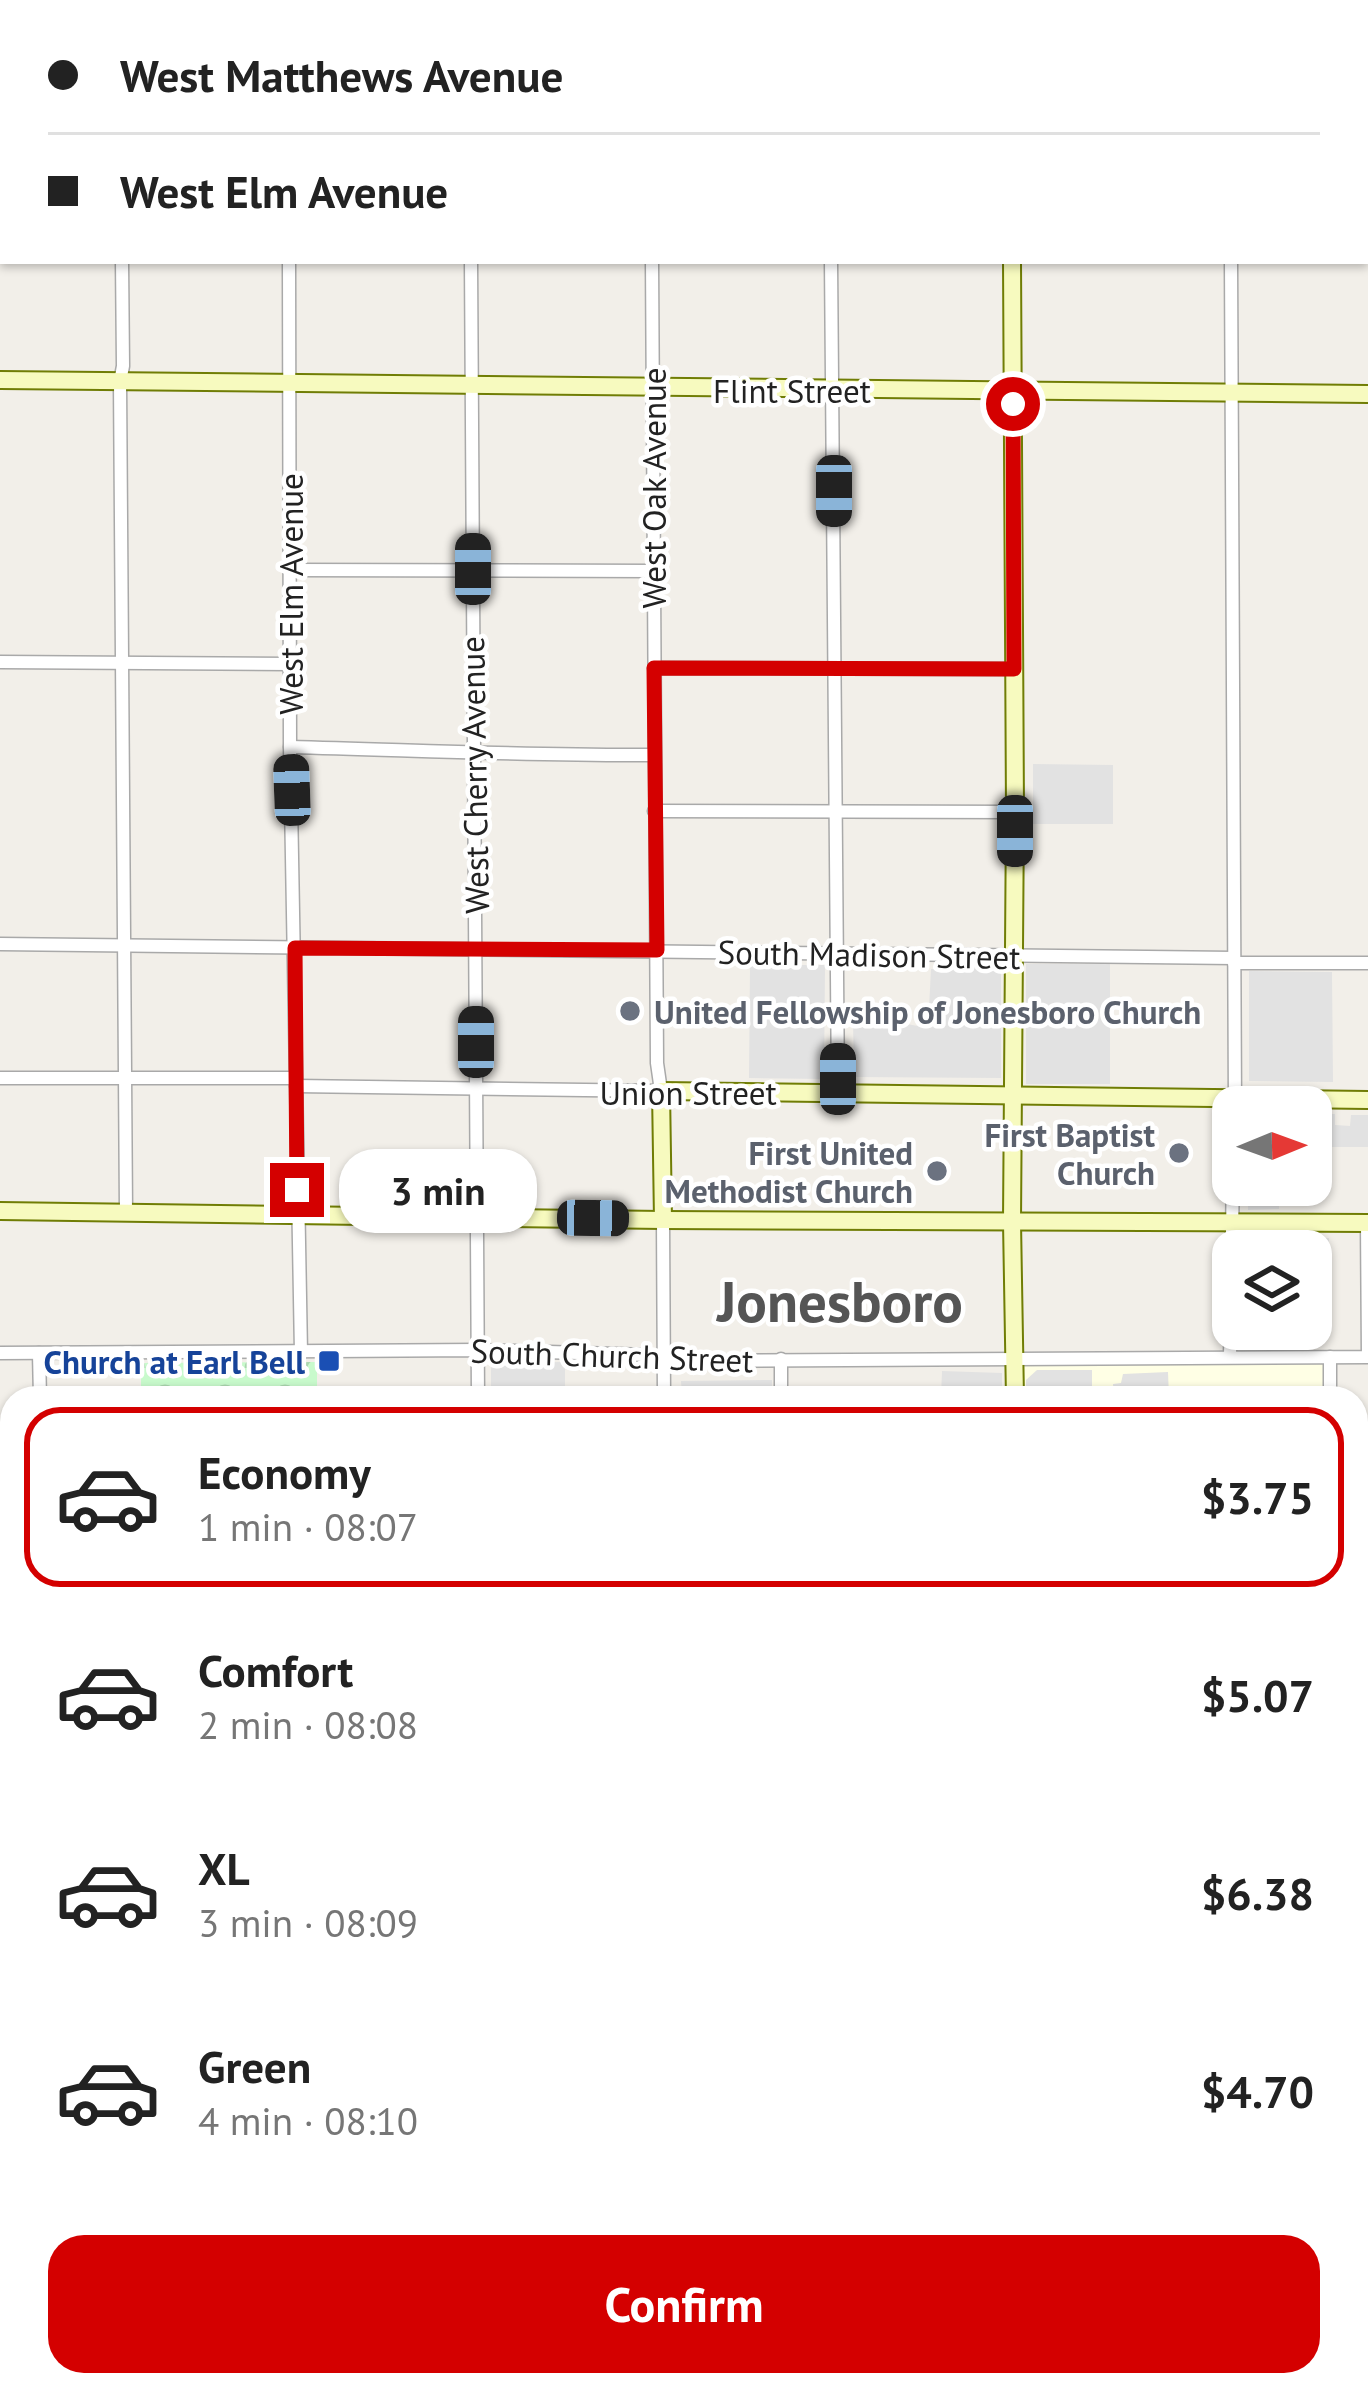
<!DOCTYPE html>
<meta charset="utf-8">
<style>
:root{--surface:#fff;--page:#f6f6f6;--text:#222;--muted:#767676;--line:#e0e0e0;--accent:#d40000}
body{margin:0;font-family:"PT Sans",sans-serif;background:var(--page);color:var(--text);height:100vh;display:flex;flex-direction:column;font-size:45px;white-space:nowrap}
*{box-sizing:border-box;margin:0}
p{font-size:39px;color:var(--muted)}
.icon{flex:none;width:66px;height:66px;fill:none;stroke:currentColor;stroke-width:2;stroke-linecap:round;stroke-linejoin:round}
.map{position:relative;flex:1;overflow:hidden}
.drawer{position:absolute;left:0px;top:1386px;width:1368px;height:1011px;display:flex;flex-direction:column;background:var(--surface);border-radius:36px 36px 0 0;box-shadow:0 3px 9px #0004}
.drawer>*{flex:none}
.guide{position:absolute;left:0px;top:0px;width:1368px;height:264px;box-shadow:0 3px 9px #0004;display:grid;align-content:center;height:264px;padding:0 48px;background:var(--surface)}
.needle{width:78px;rotate:89deg}
.tools{position:absolute;left:1212px;top:1086px;display:grid;gap:24px}
.tools a{display:grid;place-items:center;width:120px;height:120px;border-radius:24px;background:var(--surface);box-shadow:0 3px 9px #0004;font-size:60px}
.end{position:absolute;width:54px;height:54px;margin:-27px;border:15px solid #d40000;background:#fff;box-shadow:0 0 0 6px #fff}
.from{border-radius:50%}
.bubble{position:absolute;height:84px;border-radius:36px;background:var(--surface);box-shadow:0 3px 9px #0004;font-size:39px;font-weight:700;line-height:84px;text-align:center}
.car{position:absolute;width:36px;height:72px;margin:-36px -18px;border-radius:15px;box-shadow:0 0 9px 3px #0007;background:linear-gradient(#222 24%,#8ab4d8 0 40%,#222 0 76%,#8ab4d8 0 86%,#222 0)}
.guide b{display:flex;align-items:center;gap:42px;height:114px;font-size:45px}
.guide b+b{border-top:3px solid var(--line)}
.guide i{width:30px;height:30px;background:var(--text)}
ul{padding:21px 0 0;list-style:none}
li{display:flex;align-items:center;gap:36px;height:180px;margin:0 24px 18px;padding:0 24px;border:6px solid transparent;border-radius:36px}
li div{flex:1}
li b{display:block;font-size:45px}
li em{font-style:normal;font-weight:700}
li.selected{border-color:var(--accent)}
li>.icon{width:108px;height:108px;stroke-width:1.5}
.action{display:flex;gap:24px;margin-top:auto;padding:24px 48px}
.action a{flex:1;height:138px;border-radius:36px;background:var(--accent);color:#fff;font-size:48px;font-weight:700;line-height:138px;text-align:center}
.map>svg:first-child{display:block}
.education{fill:#ffffe5}
.park{fill:url(#park-crowns)}
.parking{fill:#e2e2e2}
.lines{fill:none;stroke-linecap:round;stroke-linejoin:round}
.street-casing{stroke:#a9a9a9;stroke-width:15}
.secondary-casing{stroke:#707d05;stroke-width:20}
.street{stroke:#fff;stroke-width:12}
.secondary{stroke:#f7fabf;stroke-width:16}
.route{stroke:#d40000;stroke-width:15}
.worship-dot{fill:#6b7280;stroke:#fff;stroke-width:4.5}
.transit-dot{fill:#1a4fb4;stroke:#fff;stroke-width:4.5}
.labels{text-anchor:middle;dominant-baseline:central;stroke-width:9;stroke-linejoin:round;paint-order:stroke}
.street-label{font-size:33px;fill:#222;stroke:#fff}
.worship-label{font-size:33px;font-weight:bold;fill:#5b616d;stroke:#fff;text-anchor:end}
.transit-label{font-size:33px;font-weight:bold;fill:#164399;stroke:#fff;text-anchor:end}
.town-label{font-size:57px;font-weight:bold;fill:#555;stroke:#fff}
</style>
<div class="map">
<svg width="1368" height="2396" viewBox="0 0 1368 2396">
<defs>
<pattern id="park-crowns" width="20" height="18" patternUnits="userSpaceOnUse" patternTransform="scale(3)"><rect width="20" height="18" fill="#c8facc"/><path d="M2 6a3 3 0 1 1 6 0M12 15a3 3 0 1 1 6 0" fill="none" stroke="#acd6af"/></pattern>
</defs>
<rect width="100%" height="100%" fill="#f2efe9"/>
<g class="education">
<polygon points="1330,1357 1330,1398 1015,1398 1014,1360"/>
<rect x="1356" y="1459" width="12" height="308"/>
</g>
<polygon class="park" points="317,1362 317,1398 141,1398 141,1363"/>
<g class="parking">
<polygon points="1033,764 1113,765 1113,824 1033,824"/>
<rect x="1026" y="964" width="84" height="120"/>
<polygon points="750,965 825,965 824,1079 749,1078"/>
<polygon points="1001,968 1001,1078 854,1077 853,1019 881,1019 928,1028 931,969"/>
<polygon points="1249,971 1332,972 1333,1082 1249,1081"/>
<polygon points="1311,1114 1335,1114 1335,1125 1350,1126 1351,1115 1368,1115 1368,1147 1311,1147"/>
<polygon points="1248,1185 1279,1185 1279,1209 1248,1210"/>
<polygon points="1329,1238 1329,1272 1311,1272 1311,1251 1300,1251 1300,1239"/>
<polygon points="1241,1329 1306,1329 1306,1339 1297,1347 1247,1348 1242,1345"/>
<polygon points="565,1362 565,1398 491,1398 491,1363"/>
<polygon points="1037,1370 1092,1370 1092,1398 1026,1398 1026,1380"/>
<polygon points="942,1371 1002,1373 1002,1398 941,1398"/>
<polygon points="1168,1372 1169,1398 1114,1398 1113,1384 1121,1383 1123,1374"/>
<polygon points="772,1380 772,1398 682,1398 681,1381"/>
</g>
<g class="lines">
<defs>
<g id="street">
<polyline points="470,0 470,3"/>
<polyline points="650,0 650,3"/>
<polyline points="830,0 830,3"/>
<polyline points="1228,0 1228,3"/>
<polyline points="121,3 121,0"/>
<polyline points="0,19 3,19"/>
<polyline points="1365,37 1368,37"/>
<polyline points="1365,157 1368,157"/>
<polyline points="122,261 123,366 120,382 126,1212"/>
<polyline points="289,261 290,747 301,1353"/>
<polyline points="471,261 478,1398"/>
<polyline points="831,261 838,1093"/>
<polyline points="1231,261 1235,1107"/>
<polyline points="290,570 654,571"/>
<polyline points="0,662 290,664"/>
<polyline points="654,668 1014,669"/>
<path d="M290,747C412,750 533,756 654,755"/>
<polyline points="654,811 1015,812"/>
<polyline points="0,944 1234,958"/>
<polyline points="1234,963 1368,963"/>
<polyline points="0,1078 295,1078"/>
<polyline points="296,1086 661,1091 657,1063 652,261"/>
<polyline points="663,1220 664,1398"/>
<polyline points="0,1353 478,1350 649,1355 681,1361 1368,1357 1367,1223"/>
<polyline points="39,1353 40,1398"/>
<polyline points="1230,1357 1233,1171"/>
<polyline points="1330,1357 1330,1398"/>
<polyline points="781,1359 781,1398"/>
<polyline points="1356,1510 1363,1528 1356,1546"/>
<polyline points="0,1686 12,1687"/>
<polyline points="1356,1772 1368,1772"/>
<polyline points="0,2178 12,2179"/>
<polyline points="1356,2296 1368,2296"/>
<polyline points="0,2346 12,2346"/>
<polyline points="40,2385 40,2396"/>
<polyline points="670,2385 671,2396"/>
<polyline points="1322,2396 1322,2385"/>
</g>
<g id="secondary">
<polyline points="1010,0 1010,3"/>
<polyline points="1012,261 1015,812 1012,1222 1015,1398"/>
<polyline points="0,380 1368,394"/>
<polyline points="0,1211 663,1220 1368,1223"/>
<polyline points="663,1220 661,1091 1368,1100"/>
<polyline points="0,2015 12,2015"/>
<polyline points="1356,2153 1368,2132"/>
<polyline points="1025,2385 1025,2396"/>
</g>
</defs>
<use href="#street" class="street-casing"/>
<use href="#secondary" class="secondary-casing"/>
<use href="#street" class="street"/>
<use href="#secondary" class="secondary"/>
</g>
<g class="lines">
<polyline class="route" points="297,1190 295,948 657,950 654,668 1014,669 1013,404"/>
</g>
<g class="worship-dot">
<circle cx="630" cy="1011" r="12"/>
<circle cx="1179" cy="1153" r="12"/>
<circle cx="937" cy="1171" r="12"/>
</g>
<rect class="transit-dot" x="317" y="1349" width="24" height="24" rx="6"/>
<g class="labels">
<g class="street-label">
<text x="792" y="390">Flint Street</text>
<text transform="translate(653 488) rotate(-90)">West Oak Avenue</text>
<text transform="translate(290 594) rotate(-90)">West Elm Avenue</text>
<text transform="translate(474 775) rotate(-91)">West Cherry Avenue</text>
<text transform="translate(869 954) rotate(1)">South Madison Street</text>
<text x="688" y="1092">Union Street</text>
<text transform="translate(612 1355) rotate(2)">South Church Street</text>
</g>
<g class="worship-label">
<text x="654" y="1011" text-anchor="start">United Fellowship of Jonesboro Church</text>
<text x="1155" y="1134">First Baptist<tspan x="1155" dy="38">Church</tspan></text>
<text x="913" y="1152">First United<tspan x="913" dy="38">Methodist Church</tspan></text>
</g>
<g class="transit-label">
<text x="305" y="1361">Church at Earl Bell</text>
</g>
<g class="town-label">
<text x="840" y="1301">Jonesboro</text>
</g>
</g>
</svg>
<div class="tools">
<a><svg class="needle" viewBox="-14 -14 28 28"><path d="M0-13l5 13h-10z" fill="#e53935"/><path d="M0 13l5-13h-10z" fill="#767676"/></svg></a>
<a><svg class="icon" aria-label="layers" viewBox="0 0 24 24"><path d="M12 4l9 5-9 5-9-5zM3 14l9 5 9-5"/></svg></a>
</div>
<i class="end from" style="left:1013px;top:404px"></i>
<i class="end" style="left:297px;top:1190px"></i>
<div class="bubble" style="left:339px;top:1149px;width:198px">3 min</div>
<i class="car" style="left:834px;top:491px;rotate:180deg"></i>
<i class="car" style="left:473px;top:569px;rotate:0deg"></i>
<i class="car" style="left:292px;top:790px;rotate:358deg"></i>
<i class="car" style="left:1015px;top:831px;rotate:180deg"></i>
<i class="car" style="left:476px;top:1042px;rotate:0deg"></i>
<i class="car" style="left:838px;top:1079px;rotate:0deg"></i>
<i class="car" style="left:593px;top:1218px;rotate:91deg"></i>
<div class="guide">
<b><i class="from"></i>West Matthews Avenue</b>
<b><i></i>West Elm Avenue</b>
</div>
<section class="drawer">
<ul>
<li class="selected"><svg class="icon" aria-label="car" viewBox="0 0 24 24"><path d="M5 17H2v-5l4-1 3-4h7l3 4 3 1v5h-3M9 17h6M6 11h13"/><circle cx="7" cy="17" r="2"/><circle cx="17" cy="17" r="2"/></svg><div><b>Economy</b><p>1 min · 08:07</p></div><em>$3.75</em></li>
<li><svg class="icon" aria-label="car" viewBox="0 0 24 24"><path d="M5 17H2v-5l4-1 3-4h7l3 4 3 1v5h-3M9 17h6M6 11h13"/><circle cx="7" cy="17" r="2"/><circle cx="17" cy="17" r="2"/></svg><div><b>Comfort</b><p>2 min · 08:08</p></div><em>$5.07</em></li>
<li><svg class="icon" aria-label="car" viewBox="0 0 24 24"><path d="M5 17H2v-5l4-1 3-4h7l3 4 3 1v5h-3M9 17h6M6 11h13"/><circle cx="7" cy="17" r="2"/><circle cx="17" cy="17" r="2"/></svg><div><b>XL</b><p>3 min · 08:09</p></div><em>$6.38</em></li>
<li><svg class="icon" aria-label="car" viewBox="0 0 24 24"><path d="M5 17H2v-5l4-1 3-4h7l3 4 3 1v5h-3M9 17h6M6 11h13"/><circle cx="7" cy="17" r="2"/><circle cx="17" cy="17" r="2"/></svg><div><b>Green</b><p>4 min · 08:10</p></div><em>$4.70</em></li>
</ul>
<div class="action"><a>Confirm</a></div>
</section>
</div>
